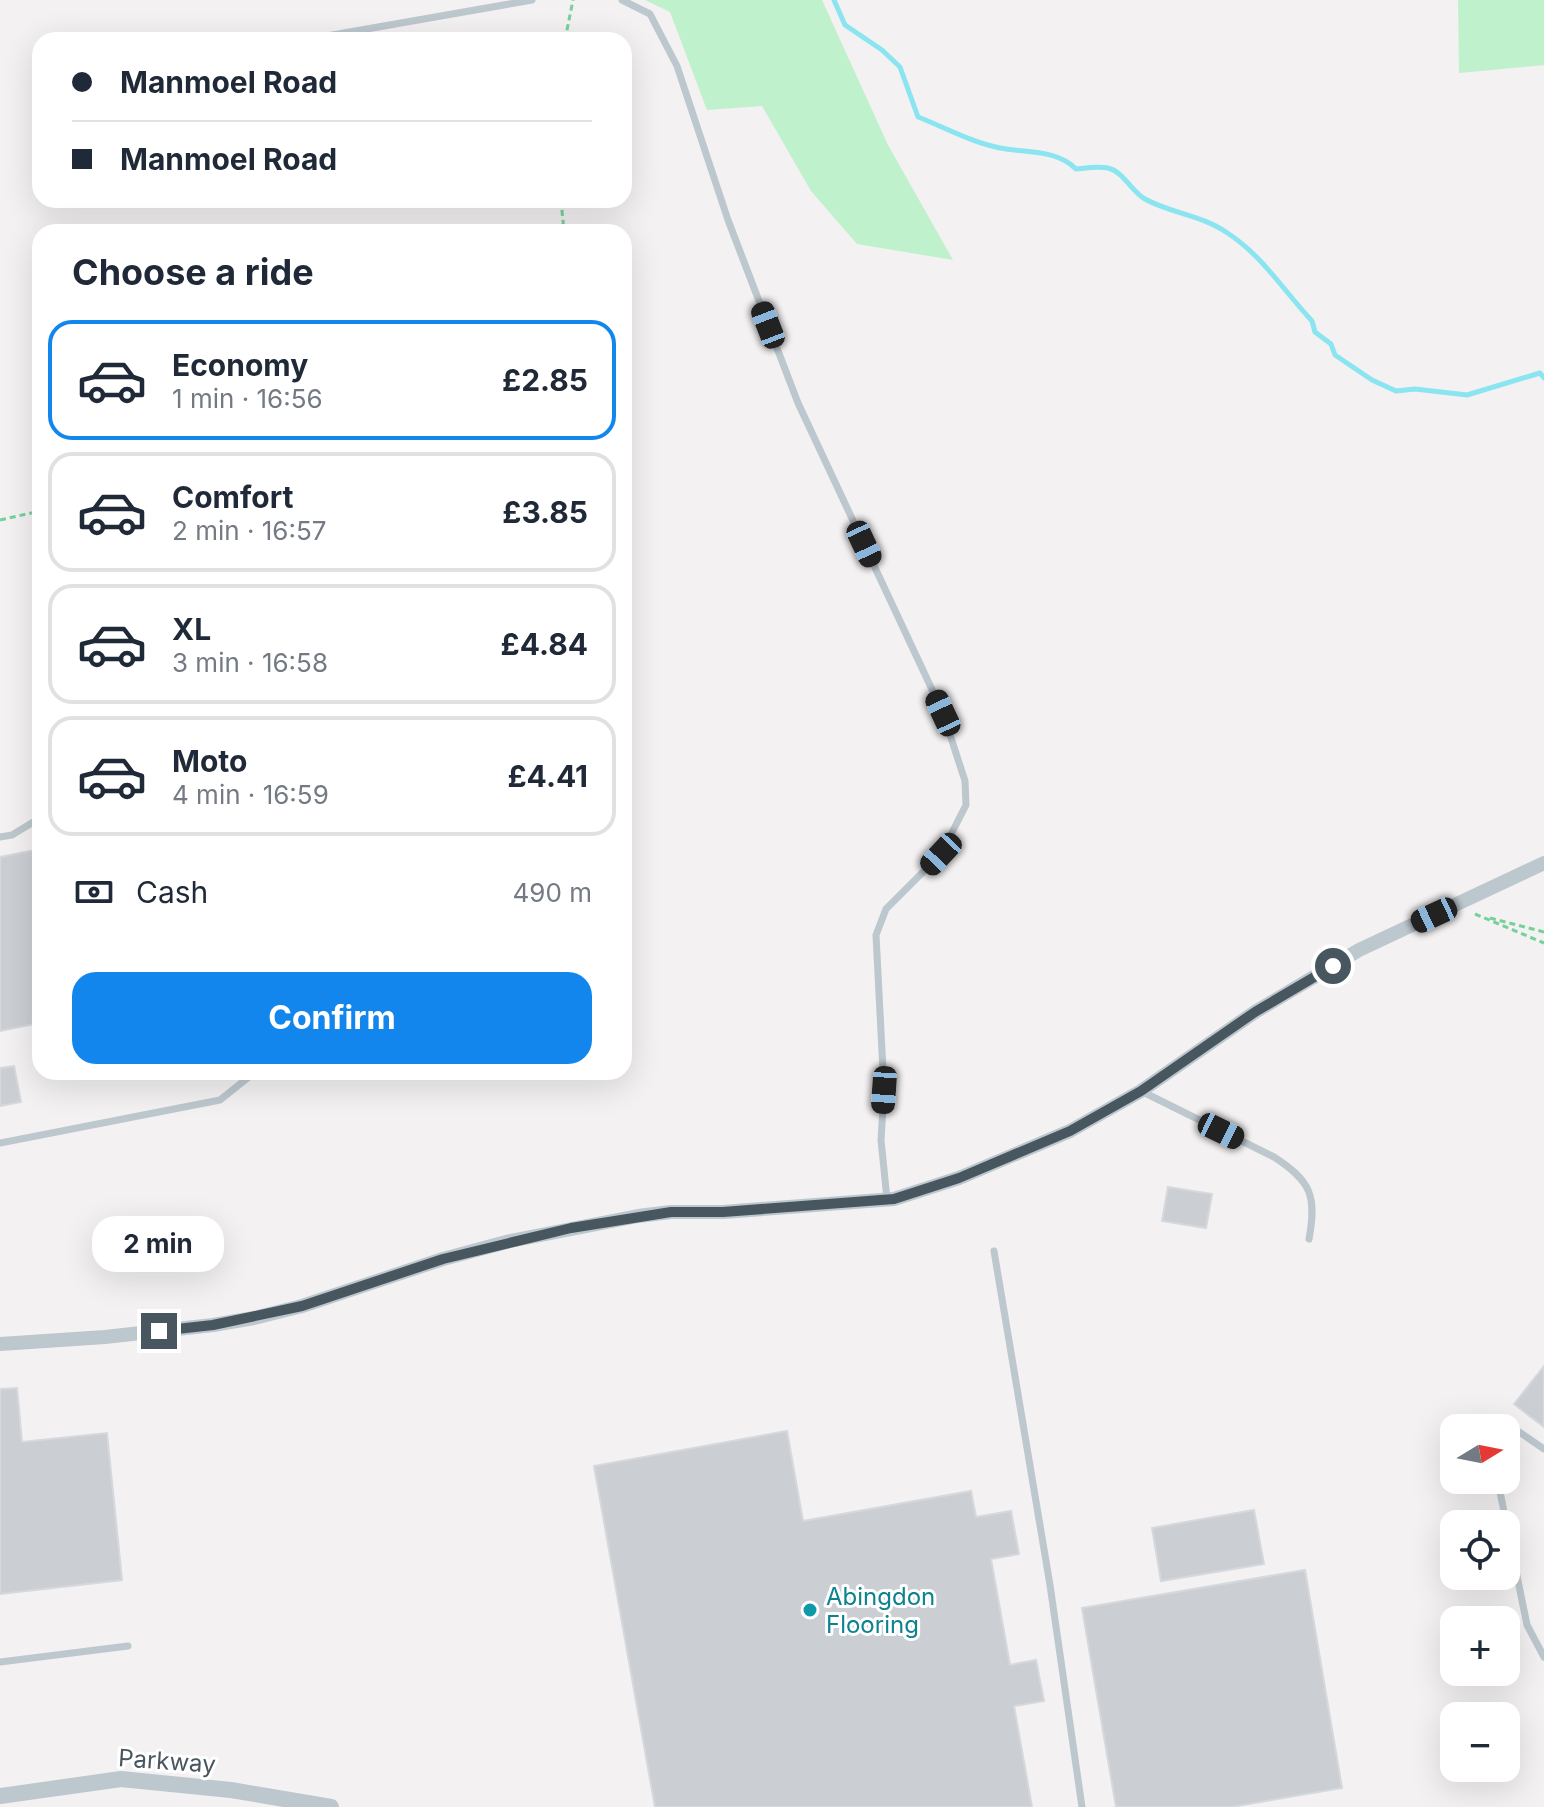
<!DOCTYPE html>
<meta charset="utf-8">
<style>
:root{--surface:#fff;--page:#f6f6f7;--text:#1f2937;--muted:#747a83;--line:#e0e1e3;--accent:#1286ec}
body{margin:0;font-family:Inter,sans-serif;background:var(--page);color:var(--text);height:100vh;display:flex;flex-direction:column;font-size:30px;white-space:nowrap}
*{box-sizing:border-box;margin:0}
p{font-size:26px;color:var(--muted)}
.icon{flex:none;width:44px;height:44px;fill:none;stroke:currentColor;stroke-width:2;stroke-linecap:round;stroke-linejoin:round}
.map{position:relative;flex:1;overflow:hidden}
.panel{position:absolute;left:32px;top:224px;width:600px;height:856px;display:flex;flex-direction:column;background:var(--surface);border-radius:24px;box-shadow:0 8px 32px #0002}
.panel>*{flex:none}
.guide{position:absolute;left:32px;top:32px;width:600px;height:176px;border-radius:24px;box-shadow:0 8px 32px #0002;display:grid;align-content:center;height:176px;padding:0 40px;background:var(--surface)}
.needle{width:52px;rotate:80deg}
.fabs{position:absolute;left:1440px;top:1414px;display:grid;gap:16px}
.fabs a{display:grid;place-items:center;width:80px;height:80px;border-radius:16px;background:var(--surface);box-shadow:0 8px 32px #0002;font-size:40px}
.end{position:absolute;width:36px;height:36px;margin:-18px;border:10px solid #48565f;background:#fff;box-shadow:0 0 0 4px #fff}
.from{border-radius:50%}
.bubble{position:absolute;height:56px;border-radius:24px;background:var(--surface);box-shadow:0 8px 32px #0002;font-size:26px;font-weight:700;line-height:56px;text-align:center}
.car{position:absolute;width:24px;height:48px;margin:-24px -12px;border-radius:10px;box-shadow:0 0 6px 2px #0007;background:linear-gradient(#222 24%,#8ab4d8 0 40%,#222 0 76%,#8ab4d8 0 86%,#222 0)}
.guide b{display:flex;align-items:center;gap:28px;height:76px;font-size:30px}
.guide b+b{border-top:2px solid var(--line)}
.guide i{width:20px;height:20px;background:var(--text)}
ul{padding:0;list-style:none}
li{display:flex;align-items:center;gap:24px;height:120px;margin:0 16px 12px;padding:0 24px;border:4px solid var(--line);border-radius:24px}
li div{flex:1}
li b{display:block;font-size:30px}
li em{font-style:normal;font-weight:700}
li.current{border-color:var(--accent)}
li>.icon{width:72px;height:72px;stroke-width:1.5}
h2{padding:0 40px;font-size:36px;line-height:96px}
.pay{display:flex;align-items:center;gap:20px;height:88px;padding:0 40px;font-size:30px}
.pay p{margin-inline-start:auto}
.button{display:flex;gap:16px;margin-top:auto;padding:16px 40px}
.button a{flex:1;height:92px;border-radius:24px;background:var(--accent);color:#fff;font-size:32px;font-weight:700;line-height:92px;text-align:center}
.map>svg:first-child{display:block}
.green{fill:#bff1cd}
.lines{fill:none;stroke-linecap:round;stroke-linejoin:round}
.stream{stroke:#8ae5f0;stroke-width:5}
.building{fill:#cbced3;stroke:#d5d8dc;stroke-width:2}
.path{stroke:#75d19b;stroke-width:3;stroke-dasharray:6 4;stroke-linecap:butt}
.service{stroke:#bcc7ce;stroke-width:7}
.minor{stroke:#bcc7ce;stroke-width:14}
.tertiary{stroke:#bcc7ce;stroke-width:16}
.route{stroke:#48565f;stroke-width:10}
.culture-dot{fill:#0f9aa8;stroke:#fff;stroke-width:3}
.labels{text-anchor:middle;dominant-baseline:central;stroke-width:6;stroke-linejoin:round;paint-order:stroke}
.culture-label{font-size:24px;fill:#0d838f;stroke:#fff;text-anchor:start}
.street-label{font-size:24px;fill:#48565f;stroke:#fff}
</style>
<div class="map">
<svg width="1544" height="1807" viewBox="0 0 1544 1807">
<rect width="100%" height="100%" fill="#f3f1f1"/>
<g class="green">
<polygon points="645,0 822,0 888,145 953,260 857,244 811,191 762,106 707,110 670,12"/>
<polygon points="1458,0 1544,0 1544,65 1459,73"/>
</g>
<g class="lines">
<path class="stream" d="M834,0L845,25L882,50L900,67L918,117C944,127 973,143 1000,148C1025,153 1056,149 1076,169C1086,168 1098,166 1108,168C1123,171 1131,191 1145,199C1170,213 1201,215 1226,232C1262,255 1283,290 1312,321L1315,332L1331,344L1335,355L1372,380L1396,391L1415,389L1467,395L1540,373L1544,378"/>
</g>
<g class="building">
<polygon points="40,849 40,1023 0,1031 0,857"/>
<polygon points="14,1066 21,1102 0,1106 0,1068"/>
<polygon points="1168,1187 1212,1194 1206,1228 1162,1221"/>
<polygon points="1544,1366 1544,1427 1514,1404"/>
<polygon points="17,1388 22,1442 107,1433 122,1580 0,1594 0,1389"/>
<polygon points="787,1431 803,1521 971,1491 976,1517 1011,1511 1019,1554 991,1559 1010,1665 1036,1660 1044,1701 1014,1706 1032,1807 655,1807 594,1466"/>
<polygon points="1254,1510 1264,1564 1161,1581 1152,1528"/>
<polygon points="1305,1570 1342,1788 1231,1807 1116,1807 1082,1608"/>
</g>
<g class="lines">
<g class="path">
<polyline points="565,40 573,0"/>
<polyline points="561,200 564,232"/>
<polyline points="0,520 40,511"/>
<polyline points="1475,914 1544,943"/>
<polyline points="1490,918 1544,932"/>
</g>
<g class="service">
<polyline points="622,0 650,14 677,66 728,220 798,403 943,713 965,781 966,805 941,854 886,909 876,935 884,1090 881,1140 887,1199"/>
<polyline points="304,40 532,0"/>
<polyline points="0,837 12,835 40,818"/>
<path d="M1143,1092L1274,1157C1311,1181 1317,1196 1309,1239"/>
<polyline points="0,1143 220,1100 255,1072"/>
<polyline points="994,1251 1050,1585 1082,1807"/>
<polyline points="1506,1454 1512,1427 1544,1449"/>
<polyline points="1501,1480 1499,1487 1527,1625 1544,1657"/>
<polyline points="0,1662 128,1646"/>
</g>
<polyline class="minor" points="0,1344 105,1337 213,1325 254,1318 302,1306 443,1259 510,1241 638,1216 671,1212 723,1212 894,1199 959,1178 1070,1131 1141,1091 1255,1012 1359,950 1544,863"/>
<polyline class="tertiary" points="0,1796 121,1779 231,1790 331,1807"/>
</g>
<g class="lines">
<polyline class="route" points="159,1331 213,1325 302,1306 443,1259 571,1228 671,1212 723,1212 894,1199 959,1178 1070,1131 1141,1091 1255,1012 1333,966"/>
</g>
<circle class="culture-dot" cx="810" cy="1610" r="8"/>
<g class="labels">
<g class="culture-label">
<text x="826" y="1596">Abingdon<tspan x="826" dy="28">Flooring</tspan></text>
</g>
<g class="street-label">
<text transform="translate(167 1761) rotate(4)">Parkway</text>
</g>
</g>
</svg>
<div class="fabs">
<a><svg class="needle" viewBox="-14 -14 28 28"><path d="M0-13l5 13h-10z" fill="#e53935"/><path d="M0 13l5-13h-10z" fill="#747a83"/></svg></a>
<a><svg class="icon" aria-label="locate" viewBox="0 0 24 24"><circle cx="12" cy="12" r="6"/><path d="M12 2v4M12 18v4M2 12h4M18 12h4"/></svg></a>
<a>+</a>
<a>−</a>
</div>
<i class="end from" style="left:1333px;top:966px"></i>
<i class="end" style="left:159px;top:1331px"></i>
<div class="bubble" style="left:92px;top:1216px;width:132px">2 min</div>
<i class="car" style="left:768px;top:325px;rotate:339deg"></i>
<i class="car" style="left:864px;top:544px;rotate:155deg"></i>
<i class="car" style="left:943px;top:713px;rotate:335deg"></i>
<i class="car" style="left:941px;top:854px;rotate:223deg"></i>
<i class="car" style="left:1434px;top:915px;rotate:245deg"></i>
<i class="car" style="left:884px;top:1090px;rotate:184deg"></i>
<i class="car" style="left:1221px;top:1131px;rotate:116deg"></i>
<div class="guide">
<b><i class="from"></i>Manmoel Road</b>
<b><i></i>Manmoel Road</b>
</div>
<section class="panel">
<h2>Choose a ride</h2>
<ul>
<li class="current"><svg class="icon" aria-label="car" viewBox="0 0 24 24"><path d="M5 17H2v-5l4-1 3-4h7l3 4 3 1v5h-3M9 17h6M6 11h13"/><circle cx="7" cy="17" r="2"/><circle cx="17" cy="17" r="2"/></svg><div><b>Economy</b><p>1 min · 16:56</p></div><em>£2.85</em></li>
<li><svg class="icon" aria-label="car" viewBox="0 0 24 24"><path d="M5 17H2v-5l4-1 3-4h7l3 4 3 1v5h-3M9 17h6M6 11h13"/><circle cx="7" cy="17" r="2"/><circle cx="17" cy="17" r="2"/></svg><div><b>Comfort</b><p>2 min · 16:57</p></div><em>£3.85</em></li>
<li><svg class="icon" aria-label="car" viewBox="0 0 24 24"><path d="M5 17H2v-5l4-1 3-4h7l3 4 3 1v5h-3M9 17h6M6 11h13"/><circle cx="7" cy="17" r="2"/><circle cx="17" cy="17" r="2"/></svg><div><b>XL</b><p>3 min · 16:58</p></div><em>£4.84</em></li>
<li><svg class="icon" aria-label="car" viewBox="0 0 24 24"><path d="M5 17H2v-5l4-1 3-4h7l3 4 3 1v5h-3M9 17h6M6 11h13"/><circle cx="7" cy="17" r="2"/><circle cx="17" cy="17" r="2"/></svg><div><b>Moto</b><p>4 min · 16:59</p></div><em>£4.41</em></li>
</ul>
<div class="pay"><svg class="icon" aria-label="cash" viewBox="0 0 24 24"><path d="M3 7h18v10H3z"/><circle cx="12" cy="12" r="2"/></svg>Cash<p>490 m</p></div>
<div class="button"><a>Confirm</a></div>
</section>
</div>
